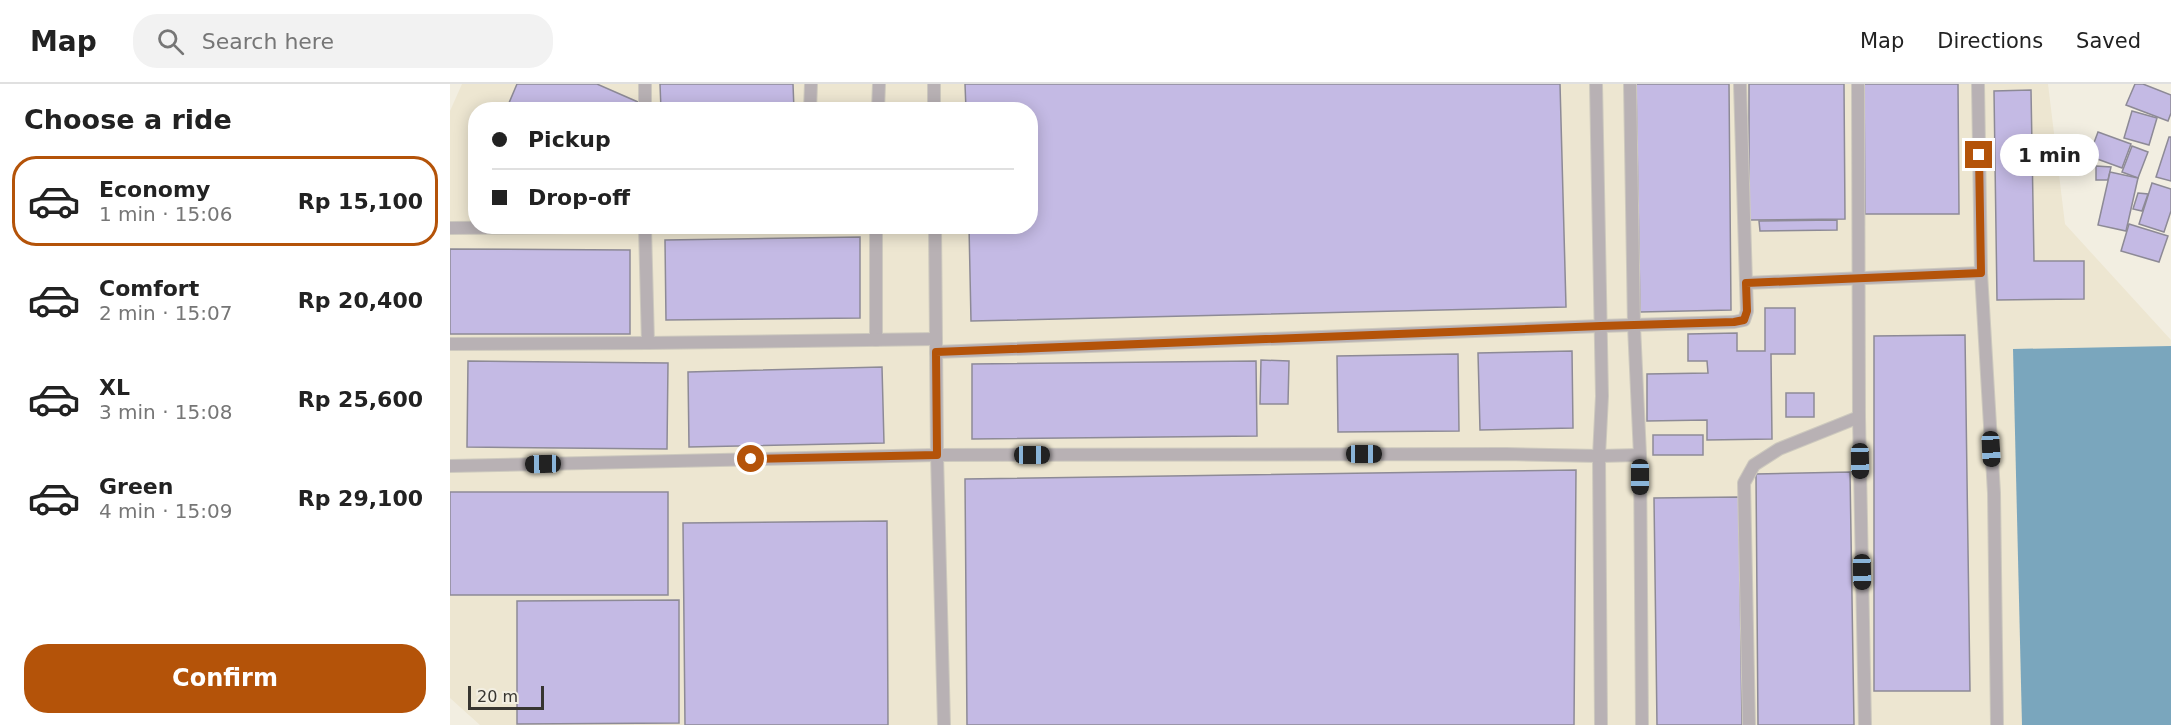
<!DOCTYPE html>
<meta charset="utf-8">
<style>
:root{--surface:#fff;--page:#f2f2f2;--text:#222;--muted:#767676;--line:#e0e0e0;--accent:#b45309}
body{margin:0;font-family:"DejaVu Sans",sans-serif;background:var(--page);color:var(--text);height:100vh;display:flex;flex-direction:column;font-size:22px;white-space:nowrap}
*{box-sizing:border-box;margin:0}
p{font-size:20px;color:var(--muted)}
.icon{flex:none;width:33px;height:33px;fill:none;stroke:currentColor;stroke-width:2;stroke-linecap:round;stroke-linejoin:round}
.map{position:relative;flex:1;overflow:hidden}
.drawer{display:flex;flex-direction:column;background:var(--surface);width:450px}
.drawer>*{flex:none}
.hud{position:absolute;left:18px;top:18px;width:570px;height:132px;border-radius:24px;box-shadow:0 3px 15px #0003;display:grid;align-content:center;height:132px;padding:0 24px;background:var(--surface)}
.scale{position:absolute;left:18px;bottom:15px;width:76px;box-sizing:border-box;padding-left:6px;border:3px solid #373530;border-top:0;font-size:16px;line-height:21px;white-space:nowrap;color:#373530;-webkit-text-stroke:4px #f2eee1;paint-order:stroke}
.end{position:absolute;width:27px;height:27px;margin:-14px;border:8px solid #b45309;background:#fff;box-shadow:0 0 0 3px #fff}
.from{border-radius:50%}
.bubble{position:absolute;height:42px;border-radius:21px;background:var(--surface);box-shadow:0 3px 15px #0003;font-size:20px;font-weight:700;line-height:42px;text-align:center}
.car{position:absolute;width:18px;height:36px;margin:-18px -9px;border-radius:8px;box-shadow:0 0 4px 2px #0007;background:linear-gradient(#222 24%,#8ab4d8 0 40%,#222 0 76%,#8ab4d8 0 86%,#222 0)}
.hud b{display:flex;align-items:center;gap:21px;height:57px;font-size:22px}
.hud b+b{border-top:2px solid var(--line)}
.hud i{width:15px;height:15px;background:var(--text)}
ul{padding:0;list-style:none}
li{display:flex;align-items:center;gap:18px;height:90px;margin:0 12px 9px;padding:0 12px;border:3px solid transparent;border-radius:24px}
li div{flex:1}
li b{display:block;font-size:22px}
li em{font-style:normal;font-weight:700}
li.on{border-color:var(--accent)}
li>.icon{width:54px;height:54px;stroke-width:1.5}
h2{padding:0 24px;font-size:27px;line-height:72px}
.action{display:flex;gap:12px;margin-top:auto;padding:12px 24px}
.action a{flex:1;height:69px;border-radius:24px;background:var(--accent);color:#fff;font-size:24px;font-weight:700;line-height:69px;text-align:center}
header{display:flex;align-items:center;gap:36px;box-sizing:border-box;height:84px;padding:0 30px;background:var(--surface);border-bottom:2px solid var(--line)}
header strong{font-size:28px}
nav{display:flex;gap:33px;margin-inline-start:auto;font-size:21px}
.search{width:420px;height:54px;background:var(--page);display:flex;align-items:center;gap:15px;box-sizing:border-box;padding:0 21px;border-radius:24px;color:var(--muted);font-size:22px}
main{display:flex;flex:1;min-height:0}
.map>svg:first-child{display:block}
.built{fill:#ede6d1;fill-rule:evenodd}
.water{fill:#7aa6bd}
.building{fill:#c4bae4;stroke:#8d8a96;stroke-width:1.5}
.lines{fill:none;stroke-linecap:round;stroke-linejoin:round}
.lane-casing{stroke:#cdc9be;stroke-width:14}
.lane{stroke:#b8b1b4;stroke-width:12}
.route{stroke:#b45309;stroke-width:8}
</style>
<header>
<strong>Map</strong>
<div class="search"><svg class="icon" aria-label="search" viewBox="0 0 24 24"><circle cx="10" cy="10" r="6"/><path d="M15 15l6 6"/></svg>Search here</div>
<nav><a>Map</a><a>Directions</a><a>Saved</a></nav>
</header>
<main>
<section class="drawer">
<h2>Choose a ride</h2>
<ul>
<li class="on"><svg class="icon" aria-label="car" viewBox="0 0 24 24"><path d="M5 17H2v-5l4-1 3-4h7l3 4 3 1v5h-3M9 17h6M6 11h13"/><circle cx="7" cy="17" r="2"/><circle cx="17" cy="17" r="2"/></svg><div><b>Economy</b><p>1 min · 15:06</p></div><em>Rp 15,100</em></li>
<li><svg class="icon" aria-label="car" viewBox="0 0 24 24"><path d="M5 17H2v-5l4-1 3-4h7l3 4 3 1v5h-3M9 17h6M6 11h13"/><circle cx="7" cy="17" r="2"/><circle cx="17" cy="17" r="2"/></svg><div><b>Comfort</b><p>2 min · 15:07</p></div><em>Rp 20,400</em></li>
<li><svg class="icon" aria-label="car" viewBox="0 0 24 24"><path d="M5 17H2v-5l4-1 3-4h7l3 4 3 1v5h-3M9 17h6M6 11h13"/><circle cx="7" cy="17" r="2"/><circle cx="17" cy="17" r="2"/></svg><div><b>XL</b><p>3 min · 15:08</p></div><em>Rp 25,600</em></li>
<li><svg class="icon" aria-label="car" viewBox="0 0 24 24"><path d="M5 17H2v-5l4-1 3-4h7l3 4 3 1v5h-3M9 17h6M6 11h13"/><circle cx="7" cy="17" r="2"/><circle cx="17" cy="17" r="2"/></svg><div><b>Green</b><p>4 min · 15:09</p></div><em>Rp 29,100</em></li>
</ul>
<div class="action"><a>Confirm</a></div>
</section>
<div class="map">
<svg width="1721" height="641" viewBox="0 0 1721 641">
<rect width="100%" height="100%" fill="#f2eee1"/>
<path class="built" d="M12,0H1598L1615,140L1721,256V641H30L0,614V27ZM26,26H580V142H26Z"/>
<polygon class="water" points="1721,262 1721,641 1572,641 1563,265"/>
<g class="building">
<polygon points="67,0 147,0 188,18 185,26 56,26"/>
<polygon points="210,0 343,0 344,26 211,26"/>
<polygon points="515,0 1110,0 1116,223 521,237 519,142 580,142 580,26 516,26"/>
<polygon points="1186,0 1279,0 1281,226 1190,228"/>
<polygon points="1299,0 1394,0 1395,135 1299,136"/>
<polygon points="1414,0 1508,0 1509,130 1415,130"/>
<polygon points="1685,0 1693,0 1721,11 1721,29 1718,37 1676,21"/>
<polygon points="1581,6 1584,177 1634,177 1634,215 1547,216 1544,7"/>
<polygon points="1682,27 1707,34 1699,61 1674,54"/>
<polygon points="1648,48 1681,60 1672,84 1639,72"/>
<polygon points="1719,53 1721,53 1721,97 1706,93"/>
<polygon points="1682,62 1698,68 1688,94 1672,88"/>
<polygon points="1646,82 1661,83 1658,96 1646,96"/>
<polygon points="1660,88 1688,94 1676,147 1648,141"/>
<polygon points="1702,99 1721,105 1721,127 1714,148 1689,140"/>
<polygon points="1688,109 1698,110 1692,127 1683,125"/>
<polygon points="1387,136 1387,146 1310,147 1309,137"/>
<polygon points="1679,140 1718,152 1709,178 1671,167"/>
<polygon points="410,153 410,234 216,236 215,156"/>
<polygon points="0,165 180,166 180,250 0,250"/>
<polygon points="1315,224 1345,224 1345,270 1321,270 1322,355 1257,356 1257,336 1197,337 1197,290 1258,289 1257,277 1238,277 1238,250 1287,249 1287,267 1315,267"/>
<polygon points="1515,251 1520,607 1424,607 1424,252"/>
<polygon points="1122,267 1123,344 1030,346 1028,269"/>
<polygon points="1008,270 1009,347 888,348 887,272"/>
<polygon points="811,276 839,277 838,320 810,320"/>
<polygon points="18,277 218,279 217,365 17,363"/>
<polygon points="806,277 807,352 522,355 522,280"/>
<polygon points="432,283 434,359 239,363 238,288"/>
<rect x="1336" y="309" width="28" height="24"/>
<rect x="1203" y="351" width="50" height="20"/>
<polygon points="1126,386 1124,641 517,641 515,395"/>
<polygon points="1400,388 1404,641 1308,641 1306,390"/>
<rect x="0" y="408" width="218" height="103"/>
<polygon points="1289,413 1292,641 1207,641 1204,414"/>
<polygon points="437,437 438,641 235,641 233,439"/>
<polygon points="229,516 229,639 67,640 67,517"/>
</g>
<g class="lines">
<defs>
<g id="lane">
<polyline points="195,0 195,26"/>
<polyline points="484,0 484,26"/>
<polyline points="1146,0 1152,312 1149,372 1151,641"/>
<polyline points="1180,0 1184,242 1190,371 1192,641"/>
<polyline points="1290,0 1296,199 1531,189"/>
<polyline points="1408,0 1409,333 1415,641"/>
<polyline points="1528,0 1531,189 1544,409 1547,641"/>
<polyline points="360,26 361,0"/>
<polyline points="428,26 429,0"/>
<polyline points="426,142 426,256"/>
<polyline points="485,142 487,371 494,641"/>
<polyline points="0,144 233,142"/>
<polyline points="195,144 198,259"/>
<polyline points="0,260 198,259 486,255"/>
<polyline points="486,268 1151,242 1284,238 1294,236 1297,227 1296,199"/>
<polyline points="0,382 487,371 1056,370 1149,372 1190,371"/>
<polyline points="1299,641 1294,399 1304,381 1329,365 1409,333"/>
</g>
</defs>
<use href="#lane" class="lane-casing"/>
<use href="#lane" class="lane"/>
</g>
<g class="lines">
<polyline class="route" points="301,375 487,371 486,268 1151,242 1284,238 1294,236 1297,227 1296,199 1531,189 1529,71"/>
</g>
</svg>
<div class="scale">20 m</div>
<i class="end from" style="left:301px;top:375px"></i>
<i class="end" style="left:1529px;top:71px"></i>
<div class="bubble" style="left:1550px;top:50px;width:99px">1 min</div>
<i class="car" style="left:1541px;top:365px;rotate:177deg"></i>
<i class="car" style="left:914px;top:370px;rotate:90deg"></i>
<i class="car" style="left:582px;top:371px;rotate:90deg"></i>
<i class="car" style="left:1410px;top:377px;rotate:179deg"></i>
<i class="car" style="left:93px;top:380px;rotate:269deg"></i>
<i class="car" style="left:1190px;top:393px;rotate:180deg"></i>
<i class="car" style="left:1412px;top:488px;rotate:179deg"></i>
<div class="hud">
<b><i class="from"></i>Pickup</b>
<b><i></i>Drop-off</b>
</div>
</div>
</main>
